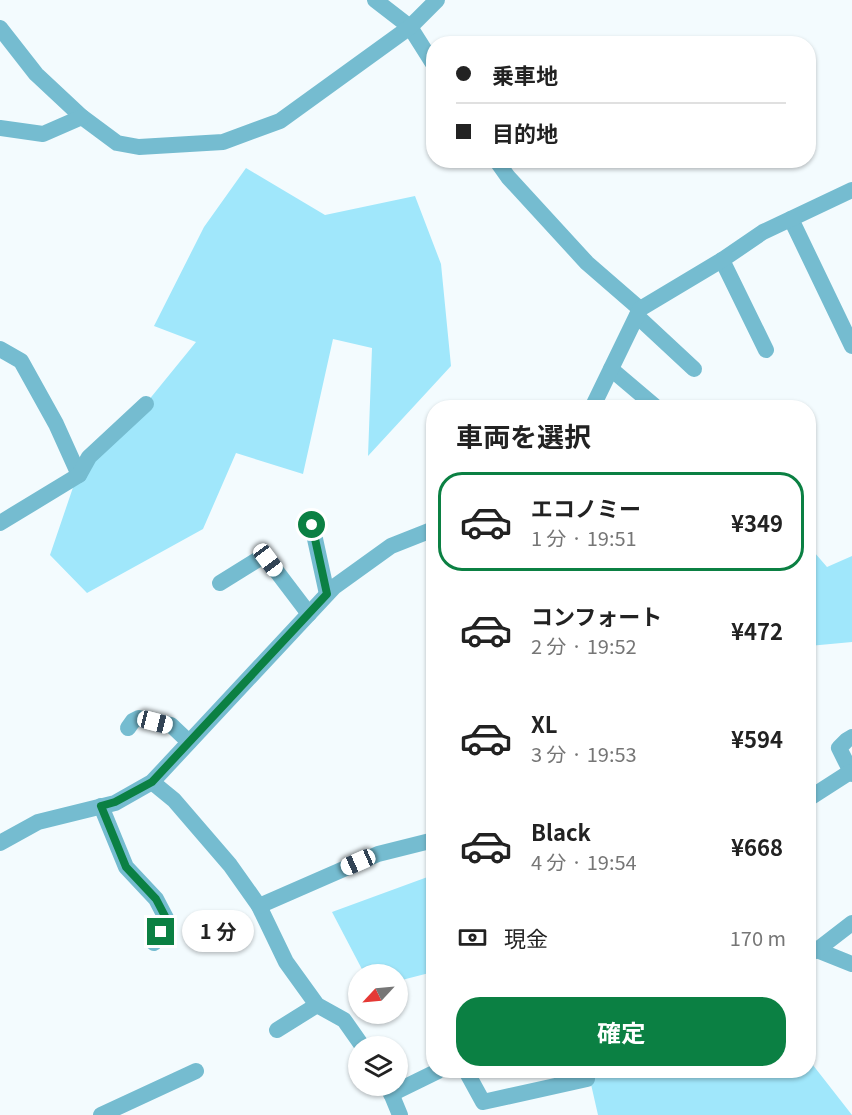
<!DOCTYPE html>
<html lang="ja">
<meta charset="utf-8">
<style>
:root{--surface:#fff;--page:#f2f2f2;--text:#222;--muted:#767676;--line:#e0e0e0;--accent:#0b8043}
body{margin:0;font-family:Georgia,"Noto Sans JP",serif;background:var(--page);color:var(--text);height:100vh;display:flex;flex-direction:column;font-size:22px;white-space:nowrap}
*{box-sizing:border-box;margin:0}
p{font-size:20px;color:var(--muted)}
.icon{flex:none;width:33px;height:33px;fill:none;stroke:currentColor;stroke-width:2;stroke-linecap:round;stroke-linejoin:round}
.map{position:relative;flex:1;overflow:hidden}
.side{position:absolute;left:426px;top:400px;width:390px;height:678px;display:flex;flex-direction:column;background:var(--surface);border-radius:24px;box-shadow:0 2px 4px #0004}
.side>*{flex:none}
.top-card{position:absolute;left:426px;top:36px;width:390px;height:132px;border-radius:24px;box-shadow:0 2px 4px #0004;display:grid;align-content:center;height:132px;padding:0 30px;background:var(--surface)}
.needle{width:39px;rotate:244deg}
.buttons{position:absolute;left:348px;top:964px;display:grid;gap:12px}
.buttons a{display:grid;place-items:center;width:60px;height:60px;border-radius:50%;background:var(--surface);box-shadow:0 2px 4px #0004;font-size:30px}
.end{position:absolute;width:27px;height:27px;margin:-14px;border:8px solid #0b8043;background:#fff;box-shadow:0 0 0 3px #fff}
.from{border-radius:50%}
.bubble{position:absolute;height:42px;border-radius:21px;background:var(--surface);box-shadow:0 2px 4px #0004;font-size:20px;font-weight:700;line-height:42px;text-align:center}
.car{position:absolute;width:18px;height:36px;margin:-18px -9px;border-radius:8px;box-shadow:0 0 4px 2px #0007;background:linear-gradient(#fff 24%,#345 0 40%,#fff 0 76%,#345 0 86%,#fff 0)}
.top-card b{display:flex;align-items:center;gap:21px;height:57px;font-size:22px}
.top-card b+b{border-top:2px solid var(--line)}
.top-card i{width:15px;height:15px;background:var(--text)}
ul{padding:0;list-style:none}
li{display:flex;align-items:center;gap:18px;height:99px;margin:0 12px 9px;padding:0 18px;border:3px solid transparent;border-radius:24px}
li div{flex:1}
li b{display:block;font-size:22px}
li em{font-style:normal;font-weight:700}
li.on{border-color:var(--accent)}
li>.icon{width:54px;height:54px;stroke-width:1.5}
h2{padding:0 30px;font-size:27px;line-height:72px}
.pay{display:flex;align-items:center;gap:15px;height:66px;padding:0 30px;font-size:22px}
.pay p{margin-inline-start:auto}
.cta{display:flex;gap:12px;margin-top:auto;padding:12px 30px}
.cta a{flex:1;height:69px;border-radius:24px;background:var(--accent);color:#fff;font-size:24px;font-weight:700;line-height:69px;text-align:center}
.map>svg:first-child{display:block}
.green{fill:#a0e7fb}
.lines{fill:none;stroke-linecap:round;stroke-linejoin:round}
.minor{stroke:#75bcd0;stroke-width:16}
.tertiary{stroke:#75bcd0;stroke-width:16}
.route{stroke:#0b8043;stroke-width:8}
</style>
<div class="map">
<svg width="852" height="1115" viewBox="0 0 852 1115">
<rect width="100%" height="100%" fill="#f3fbfe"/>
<g class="green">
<polygon points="246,168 325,215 415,196 441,264 451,366 368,456 372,348 333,339 303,474 236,453 203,529 87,593 50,555 82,461 139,412 196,342 154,326 204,227"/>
<polygon points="808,545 827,567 852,556 852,642 809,646"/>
<polygon points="433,875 433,972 398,981 398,975 365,975 332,912"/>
<polygon points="809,1060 852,1115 598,1115 588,1071 808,1071"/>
</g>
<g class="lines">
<g class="minor">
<polyline points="375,0 410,27 434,65"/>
<polyline points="0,28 36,74 82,117 117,143 139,147 223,142 280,121 410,27 437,0"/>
<polyline points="0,128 43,134 82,117"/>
<polyline points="496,160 508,177 587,263 640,309"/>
<polyline points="791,219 852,346"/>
<polyline points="722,260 766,350"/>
<polyline points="637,316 694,369"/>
<polyline points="0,349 21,361 56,424 79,475"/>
<polyline points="611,369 657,408"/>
<polyline points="0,523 79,475 89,457 146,404"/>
<polyline points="312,525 327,594"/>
<polyline points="220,583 262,557 268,560 309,614"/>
<polyline points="128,728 133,721 139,718 171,725 189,742"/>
<polyline points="852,737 847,740 839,748 852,774"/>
<polyline points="152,782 174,800 230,865 259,906 286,962 317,1005 344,1020 363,1047"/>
<polyline points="808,799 850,772"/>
<polyline points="101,806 126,867 156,899 167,920 154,943"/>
<polyline points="259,906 378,854 434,840"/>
<polyline points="817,950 852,964"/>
<polyline points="808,954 817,950 852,923"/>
<polyline points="277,1030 317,1005"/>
<polyline points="466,1071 483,1102 587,1079"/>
<polyline points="388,1086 400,1115"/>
<polyline points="391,1094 438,1071"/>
<polyline points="101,1115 196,1071"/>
</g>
<g class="tertiary">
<polyline points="592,408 640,309 722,260 763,232 852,190"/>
<polyline points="0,843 38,822 115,803 152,782 334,587 391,546 434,529"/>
</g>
</g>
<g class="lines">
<polyline class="route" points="161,932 167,920 156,899 126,867 101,806 115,802 152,782 327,594 312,525"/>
</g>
</svg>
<div class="buttons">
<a><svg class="needle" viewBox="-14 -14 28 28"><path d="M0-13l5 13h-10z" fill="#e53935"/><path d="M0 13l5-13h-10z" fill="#767676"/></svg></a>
<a><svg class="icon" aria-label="layers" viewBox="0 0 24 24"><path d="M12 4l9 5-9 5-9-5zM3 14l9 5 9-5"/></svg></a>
</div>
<i class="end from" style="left:312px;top:525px"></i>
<i class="end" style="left:161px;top:932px"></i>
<div class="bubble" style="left:182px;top:910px;width:72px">1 分</div>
<i class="car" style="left:268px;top:560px;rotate:143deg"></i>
<i class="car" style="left:155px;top:722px;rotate:104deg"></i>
<i class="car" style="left:358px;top:862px;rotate:246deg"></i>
<div class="top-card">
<b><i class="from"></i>乗車地</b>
<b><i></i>目的地</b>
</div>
<section class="side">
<h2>車両を選択</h2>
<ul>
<li class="on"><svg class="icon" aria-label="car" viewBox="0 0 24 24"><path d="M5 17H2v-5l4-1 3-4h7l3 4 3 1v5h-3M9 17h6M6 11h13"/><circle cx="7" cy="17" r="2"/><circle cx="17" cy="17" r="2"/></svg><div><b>エコノミー</b><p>1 分 · 19:51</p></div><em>¥349</em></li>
<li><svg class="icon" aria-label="car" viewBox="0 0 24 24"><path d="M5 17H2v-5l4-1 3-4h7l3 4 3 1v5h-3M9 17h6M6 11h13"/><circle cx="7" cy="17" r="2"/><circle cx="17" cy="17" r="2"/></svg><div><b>コンフォート</b><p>2 分 · 19:52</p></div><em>¥472</em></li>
<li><svg class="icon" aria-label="car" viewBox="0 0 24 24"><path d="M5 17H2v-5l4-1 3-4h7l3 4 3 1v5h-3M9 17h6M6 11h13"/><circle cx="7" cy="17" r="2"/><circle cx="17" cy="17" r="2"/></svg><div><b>XL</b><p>3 分 · 19:53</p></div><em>¥594</em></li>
<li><svg class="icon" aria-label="car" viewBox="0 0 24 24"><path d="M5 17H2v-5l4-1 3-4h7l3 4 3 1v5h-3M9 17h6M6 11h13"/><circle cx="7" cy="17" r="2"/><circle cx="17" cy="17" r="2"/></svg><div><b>Black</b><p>4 分 · 19:54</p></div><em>¥668</em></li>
</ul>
<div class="pay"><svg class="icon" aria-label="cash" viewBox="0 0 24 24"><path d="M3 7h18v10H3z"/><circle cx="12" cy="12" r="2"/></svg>現金<p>170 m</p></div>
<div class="cta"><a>確定</a></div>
</section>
</div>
